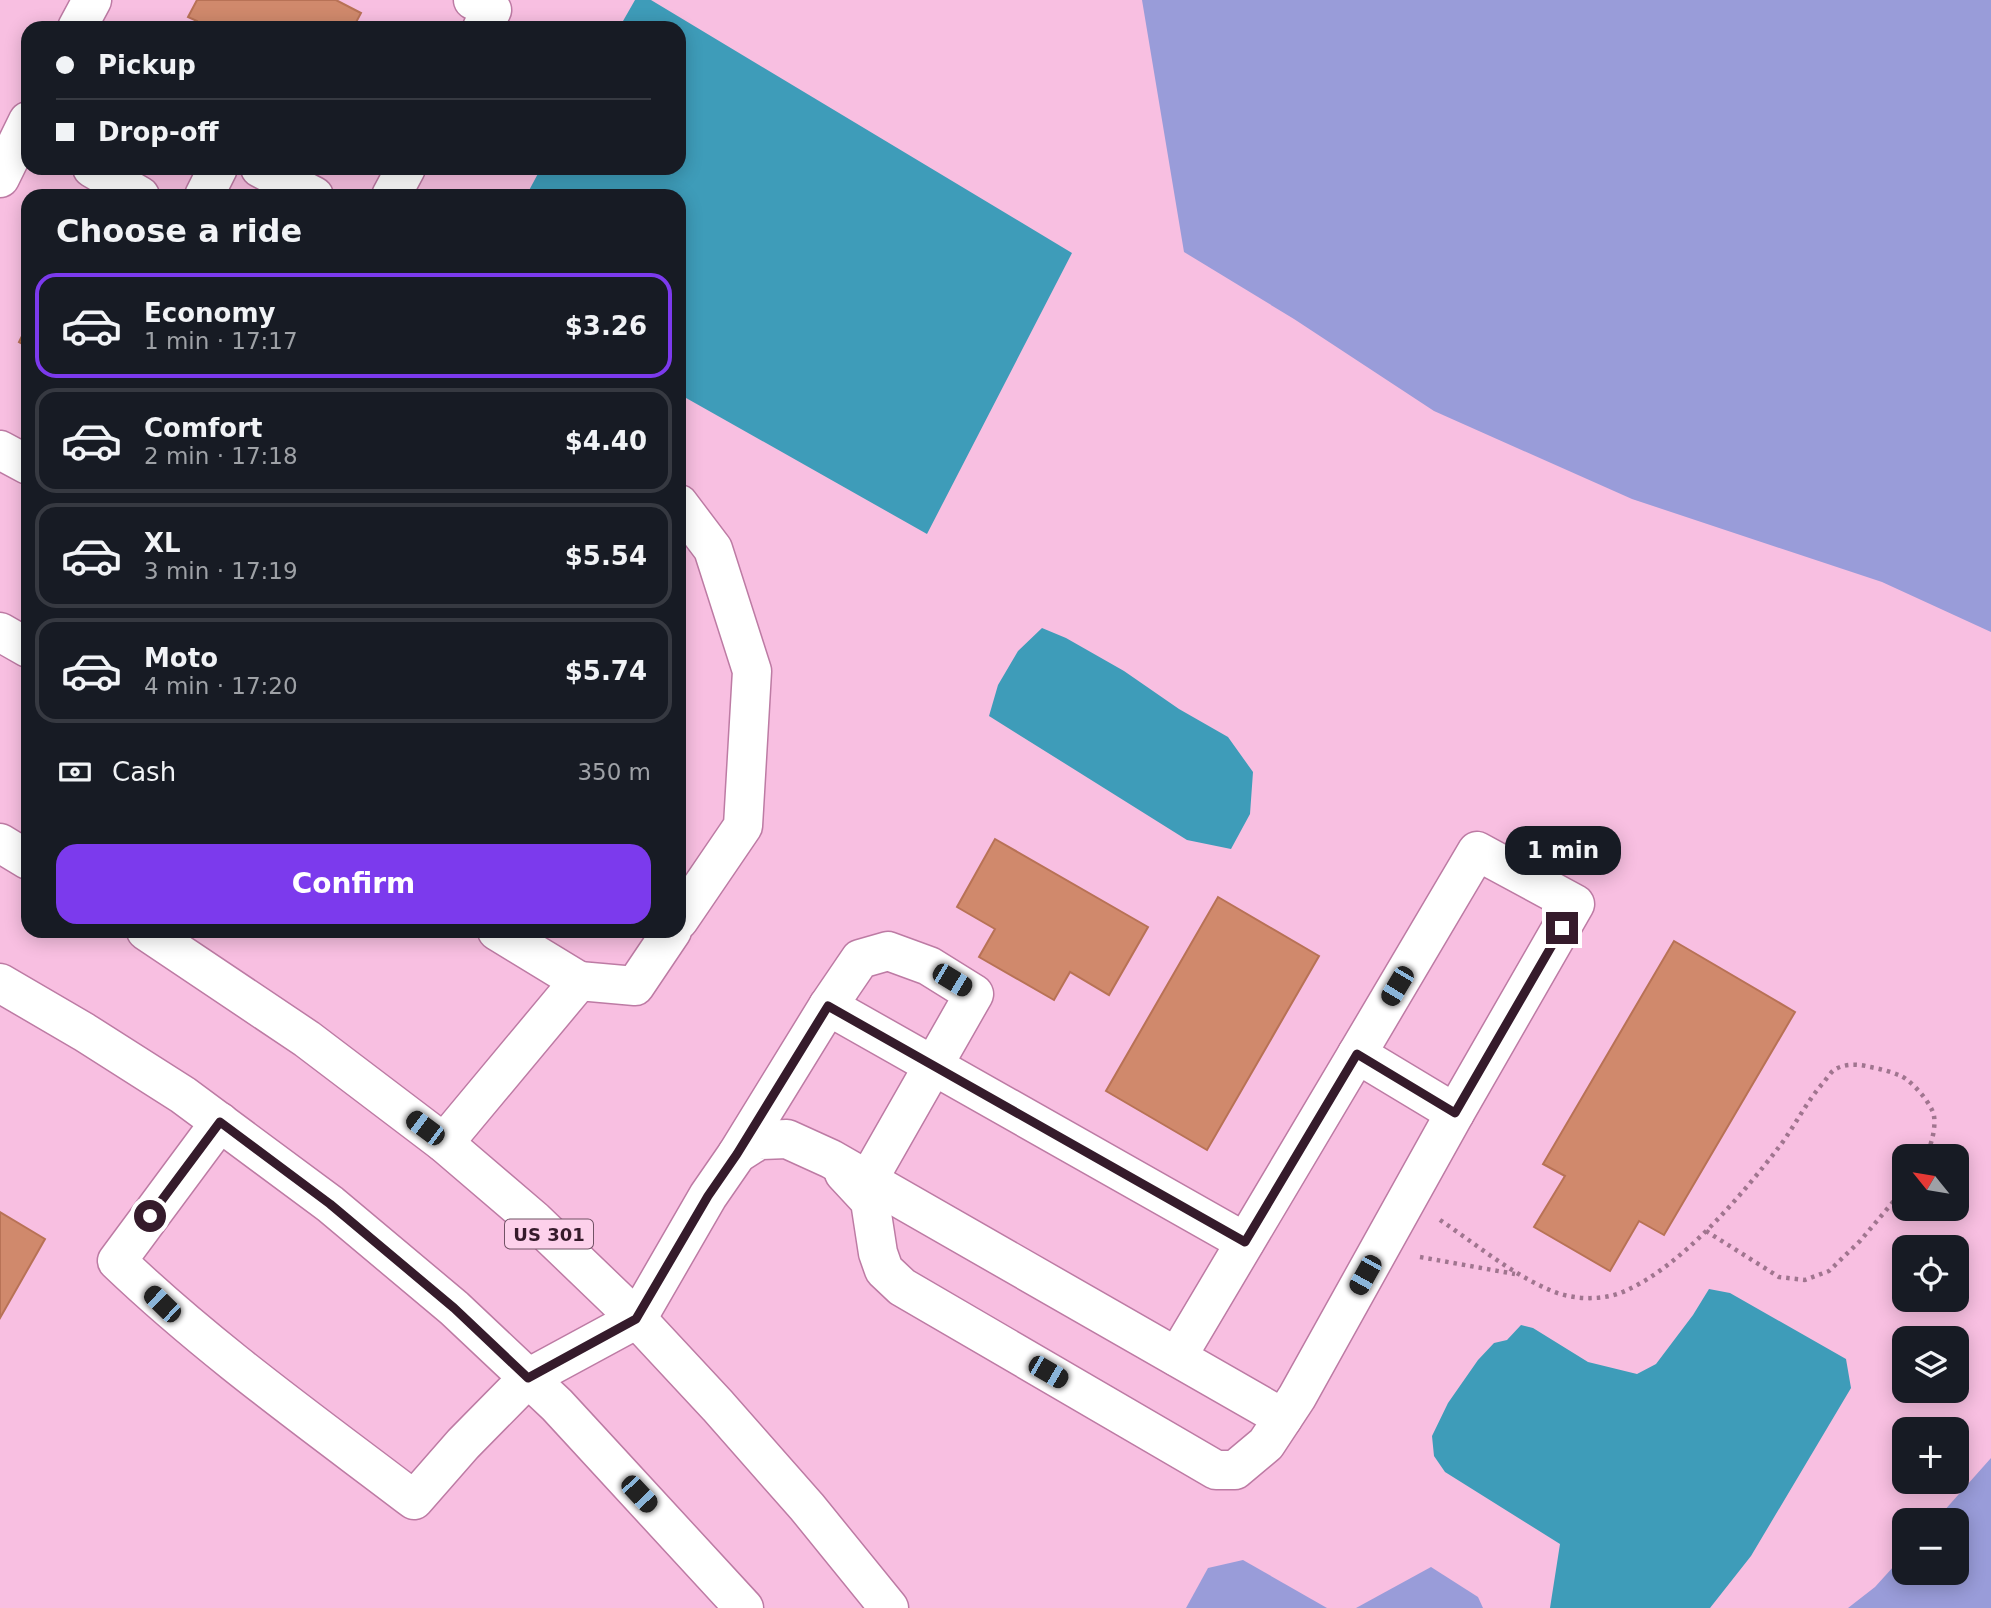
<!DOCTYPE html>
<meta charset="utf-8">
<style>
:root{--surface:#171b24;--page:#242831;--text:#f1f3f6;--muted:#9ea1a6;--line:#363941;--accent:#7c3aed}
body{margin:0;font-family:"DejaVu Sans",sans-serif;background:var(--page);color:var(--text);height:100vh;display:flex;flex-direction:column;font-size:26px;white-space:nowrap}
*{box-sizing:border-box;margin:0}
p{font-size:23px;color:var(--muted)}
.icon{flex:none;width:38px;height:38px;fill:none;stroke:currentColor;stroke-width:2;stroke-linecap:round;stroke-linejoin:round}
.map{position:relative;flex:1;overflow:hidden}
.drawer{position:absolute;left:21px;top:189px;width:665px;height:749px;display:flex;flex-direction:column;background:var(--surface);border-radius:21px;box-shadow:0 4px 18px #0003}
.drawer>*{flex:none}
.hud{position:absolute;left:21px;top:21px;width:665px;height:154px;border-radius:21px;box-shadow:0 4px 18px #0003;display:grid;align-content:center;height:154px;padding:0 35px;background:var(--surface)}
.needle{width:46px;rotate:300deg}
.controls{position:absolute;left:1892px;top:1144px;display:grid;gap:14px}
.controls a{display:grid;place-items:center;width:77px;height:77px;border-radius:14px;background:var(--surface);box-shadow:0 4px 18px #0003;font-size:35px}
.end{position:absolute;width:32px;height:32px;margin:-16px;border:9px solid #351b2b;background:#fff;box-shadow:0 0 0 4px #fff}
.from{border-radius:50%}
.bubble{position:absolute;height:49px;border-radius:21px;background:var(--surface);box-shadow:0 4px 18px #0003;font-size:23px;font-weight:700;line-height:49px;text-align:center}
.car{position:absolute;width:21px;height:42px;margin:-21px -10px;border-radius:9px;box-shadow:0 0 5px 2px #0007;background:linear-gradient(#222 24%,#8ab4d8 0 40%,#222 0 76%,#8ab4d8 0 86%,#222 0)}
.hud b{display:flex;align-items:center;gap:24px;height:66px;font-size:26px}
.hud b+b{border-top:2px solid var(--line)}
.hud i{width:18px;height:18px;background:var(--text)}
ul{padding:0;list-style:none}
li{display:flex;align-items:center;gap:21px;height:105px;margin:0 14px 10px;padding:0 21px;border:4px solid var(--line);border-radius:21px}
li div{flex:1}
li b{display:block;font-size:26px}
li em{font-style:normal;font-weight:700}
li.current{border-color:var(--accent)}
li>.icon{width:63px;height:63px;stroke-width:1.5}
h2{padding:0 35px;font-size:32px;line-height:84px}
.pay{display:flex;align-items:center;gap:18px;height:77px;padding:0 35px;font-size:26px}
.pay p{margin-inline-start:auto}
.action{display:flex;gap:14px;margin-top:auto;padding:14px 35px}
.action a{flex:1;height:80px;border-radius:21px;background:var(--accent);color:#fff;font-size:28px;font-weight:700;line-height:80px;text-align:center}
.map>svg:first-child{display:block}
.green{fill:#999cd9}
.water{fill:#3e9cb9}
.building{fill:#d0896c;stroke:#b87256;stroke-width:2}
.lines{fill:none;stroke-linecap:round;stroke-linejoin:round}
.minor-casing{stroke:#bd7ba4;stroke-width:41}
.major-casing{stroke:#bd7ba4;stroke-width:41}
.path{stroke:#a0758f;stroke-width:4.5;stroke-dasharray:3.5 5;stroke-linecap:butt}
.minor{stroke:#fff;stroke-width:38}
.major{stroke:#fff;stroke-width:38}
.route{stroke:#351b2b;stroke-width:9}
.labels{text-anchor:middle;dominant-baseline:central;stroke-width:6;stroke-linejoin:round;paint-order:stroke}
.shield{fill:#fdd1eb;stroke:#715265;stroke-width:2}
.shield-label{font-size:18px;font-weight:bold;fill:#351b2b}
</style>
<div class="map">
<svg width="1991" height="1608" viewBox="0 0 1991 1608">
<rect width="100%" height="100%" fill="#f8bfe1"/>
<g class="green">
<polygon points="1142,0 1991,0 1991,632 1882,582 1632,499 1434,411 1294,319 1184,252"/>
<polygon points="1991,1458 1991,1608 1848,1608 1875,1587 1904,1555 1904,1573 1956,1573 1956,1521 1935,1521"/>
<polygon points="1243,1560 1327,1608 1186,1608 1208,1568"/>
<polygon points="1431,1567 1478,1597 1483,1608 1356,1608"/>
</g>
<g class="water">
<polygon points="635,0 651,0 1072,253 927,534 679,394 679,196 526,196 541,168 679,168 679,28 619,28"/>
<polygon points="1042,628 1066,638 1124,671 1179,709 1228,737 1253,772 1250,814 1231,849 1187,840 989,716 998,685 1018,651"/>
<polygon points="1709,1289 1730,1293 1846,1359 1851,1388 1751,1556 1710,1608 1550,1608 1560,1544 1445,1472 1434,1456 1432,1436 1448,1403 1478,1360 1494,1343 1507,1340 1521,1325 1533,1328 1588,1362 1637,1374 1656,1364 1693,1315"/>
</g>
<g class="building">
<polygon points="197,0 336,0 361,13 353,28 194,28 197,21 188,17"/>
<polygon points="28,324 28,347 19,342"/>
<polygon points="995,839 1148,927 1109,995 1070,972 1054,1000 979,957 995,929 957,907"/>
<polygon points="1218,897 1319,956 1207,1150 1106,1091"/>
<polygon points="1674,941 1795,1012 1664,1235 1639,1221 1610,1271 1534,1227 1565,1176 1543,1164"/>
<polygon points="0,1212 45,1239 0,1318"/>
</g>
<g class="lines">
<defs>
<g id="minor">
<polyline points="473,0 492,10 482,28"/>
<polyline points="77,28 92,0"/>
<polyline points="92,168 140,196"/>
<polyline points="260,168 314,196"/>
<polyline points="0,178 28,121"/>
<polyline points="204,196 218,168"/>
<polyline points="391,196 406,168"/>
<polyline points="0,450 28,465"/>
<polyline points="679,504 713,549 752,671 743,826 679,920"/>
<polyline points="0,632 28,648"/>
<polyline points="497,931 579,981"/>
<polyline points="828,1006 1245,1242"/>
<path d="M220,1122L117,1261C209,1349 313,1423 414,1500L463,1444L528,1378L637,1319L708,1196L737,1154L759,1140L787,1139L831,1159L1283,1418"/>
<polyline points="444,1143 579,981 635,986 672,931"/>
<polyline points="737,1154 828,1006 860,959 888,951 929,966 974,994 868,1180"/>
<polyline points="844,1173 870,1201 878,1253 884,1270 902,1287 1216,1470 1235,1470 1266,1444 1297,1397 1455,1113 1575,904 1477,851 1357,1054"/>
<polyline points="1177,1357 1357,1054 1455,1113"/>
</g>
<g id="major">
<polyline points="0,843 28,860"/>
<polyline points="146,931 307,1039 444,1143 534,1220 637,1319 718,1406 807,1507 889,1608"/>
<polyline points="0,983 84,1032 183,1095 330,1204 454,1308 557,1405 744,1608"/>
</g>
</defs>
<use href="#minor" class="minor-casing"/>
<use href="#major" class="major-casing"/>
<g class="path">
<path d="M1440,1220C1476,1244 1511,1274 1552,1291C1574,1300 1603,1301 1625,1291C1682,1266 1741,1196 1779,1147C1795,1126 1806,1102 1824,1082C1827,1078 1831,1072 1834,1070C1845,1063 1859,1064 1870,1067C1881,1069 1892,1072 1901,1076C1912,1081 1932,1104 1934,1116C1936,1128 1931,1147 1925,1157"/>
<polyline points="1706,1231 1779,1277 1805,1280 1829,1271 1860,1241 1904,1189"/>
<polyline points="1420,1257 1515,1274"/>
</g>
<use href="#minor" class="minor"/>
<use href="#major" class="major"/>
</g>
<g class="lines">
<polyline class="route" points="150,1216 220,1122 330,1204 454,1308 528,1378 636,1319 708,1196 737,1154 828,1006 1245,1242 1357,1054 1455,1113 1562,928"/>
</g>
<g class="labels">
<rect class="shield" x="505" y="1219.5" width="88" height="29" rx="5"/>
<g class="shield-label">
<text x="549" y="1234">US 301</text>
</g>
</g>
</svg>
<div class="controls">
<a><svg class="needle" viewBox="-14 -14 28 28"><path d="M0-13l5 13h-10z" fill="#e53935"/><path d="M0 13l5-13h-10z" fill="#9ea1a6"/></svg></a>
<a><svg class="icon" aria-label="locate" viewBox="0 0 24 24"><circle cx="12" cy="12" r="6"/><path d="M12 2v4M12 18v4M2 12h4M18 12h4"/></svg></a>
<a><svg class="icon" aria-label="layers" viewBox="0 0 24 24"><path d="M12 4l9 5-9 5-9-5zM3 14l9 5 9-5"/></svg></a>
<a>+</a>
<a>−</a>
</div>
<i class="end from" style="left:150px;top:1216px"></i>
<i class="end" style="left:1562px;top:928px"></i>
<div class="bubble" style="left:1505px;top:826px;width:116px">1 min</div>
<i class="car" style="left:952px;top:980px;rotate:121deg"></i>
<i class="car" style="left:1397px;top:986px;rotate:211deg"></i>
<i class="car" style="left:425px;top:1128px;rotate:307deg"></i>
<i class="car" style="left:1365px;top:1275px;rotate:209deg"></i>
<i class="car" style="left:162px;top:1304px;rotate:314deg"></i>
<i class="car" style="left:1048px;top:1372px;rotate:120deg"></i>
<i class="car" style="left:639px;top:1494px;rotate:137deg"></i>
<div class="hud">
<b><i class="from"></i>Pickup</b>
<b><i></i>Drop-off</b>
</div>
<section class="drawer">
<h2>Choose a ride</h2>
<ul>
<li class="current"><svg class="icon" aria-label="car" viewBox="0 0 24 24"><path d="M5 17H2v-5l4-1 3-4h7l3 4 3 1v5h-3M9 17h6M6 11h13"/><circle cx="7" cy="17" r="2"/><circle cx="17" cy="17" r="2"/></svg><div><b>Economy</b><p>1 min · 17:17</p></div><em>$3.26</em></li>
<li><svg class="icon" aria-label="car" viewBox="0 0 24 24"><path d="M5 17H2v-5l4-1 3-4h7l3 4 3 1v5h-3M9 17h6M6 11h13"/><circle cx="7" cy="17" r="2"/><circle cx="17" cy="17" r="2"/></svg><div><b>Comfort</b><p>2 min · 17:18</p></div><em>$4.40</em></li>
<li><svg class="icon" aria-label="car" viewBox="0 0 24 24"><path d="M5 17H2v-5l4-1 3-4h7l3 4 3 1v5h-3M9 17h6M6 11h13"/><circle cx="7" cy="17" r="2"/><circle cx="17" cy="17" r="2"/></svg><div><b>XL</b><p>3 min · 17:19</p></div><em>$5.54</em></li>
<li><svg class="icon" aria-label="car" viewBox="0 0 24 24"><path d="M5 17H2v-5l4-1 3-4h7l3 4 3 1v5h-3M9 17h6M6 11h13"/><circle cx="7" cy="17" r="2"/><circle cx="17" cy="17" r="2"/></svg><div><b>Moto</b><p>4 min · 17:20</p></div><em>$5.74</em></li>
</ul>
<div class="pay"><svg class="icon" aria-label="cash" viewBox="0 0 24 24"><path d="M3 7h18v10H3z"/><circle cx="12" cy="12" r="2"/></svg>Cash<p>350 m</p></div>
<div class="action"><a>Confirm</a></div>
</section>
</div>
